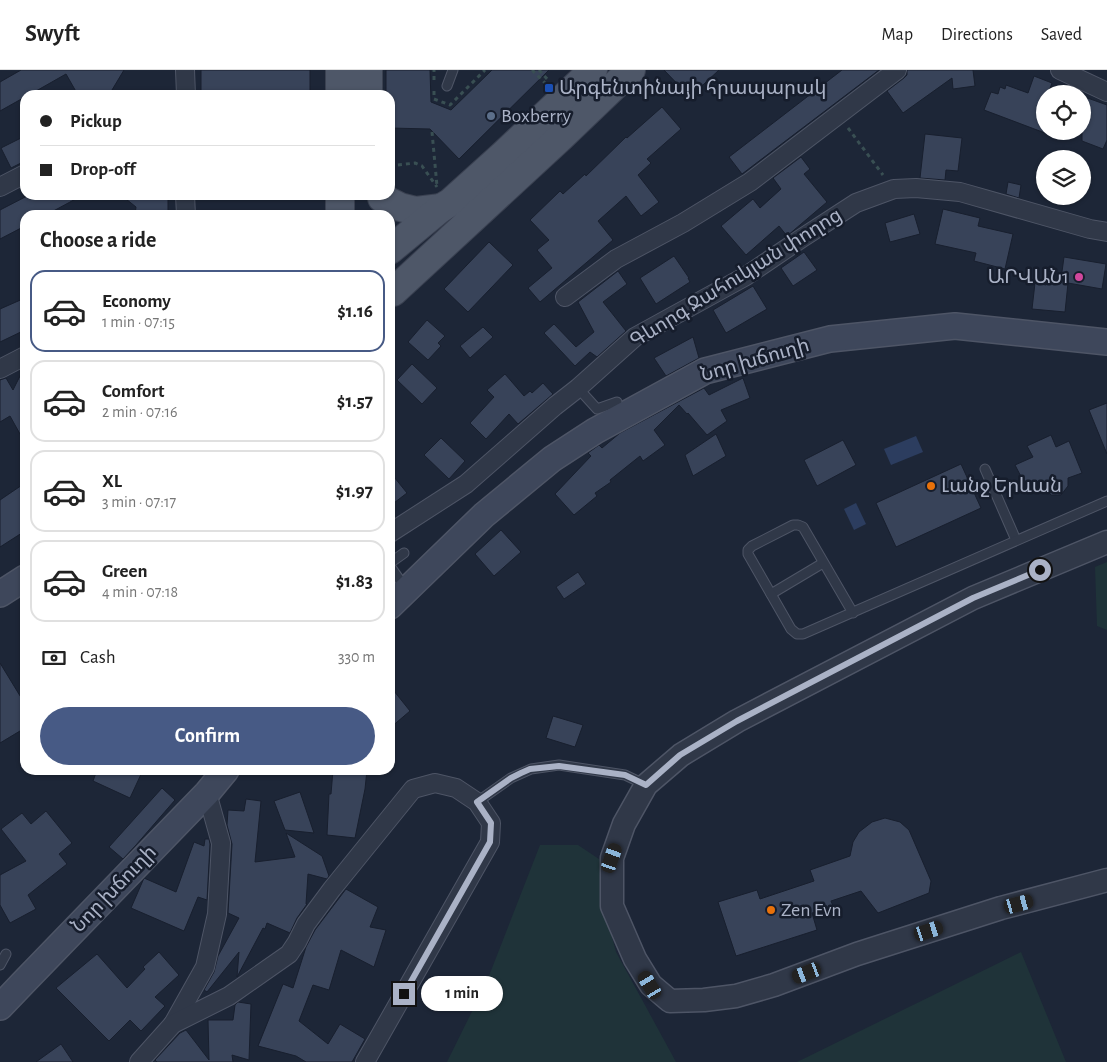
<!DOCTYPE html>
<meta charset="utf-8">
<style>
:root{--surface:#fff;--page:#f6f6f6;--text:#222;--muted:#767676;--line:#e0e0e0;--accent:#475a85}
body{margin:0;font-family:"Alegreya Sans","Noto Sans Armenian",sans-serif;background:var(--page);color:var(--text);height:100vh;display:flex;flex-direction:column;font-size:19px;white-space:nowrap}
*{box-sizing:border-box;margin:0}
p{font-size:16px;color:var(--muted)}
.icon{flex:none;width:28px;height:28px;fill:none;stroke:currentColor;stroke-width:2;stroke-linecap:round;stroke-linejoin:round}
.map{position:relative;flex:1;overflow:hidden}
.details{position:absolute;left:20px;top:140px;width:375px;height:565px;display:flex;flex-direction:column;background:var(--surface);border-radius:15px;box-shadow:0 1px 4px #0004}
.details>*{flex:none}
.hud{position:absolute;left:20px;top:20px;width:375px;height:110px;border-radius:15px;box-shadow:0 1px 4px #0004;display:grid;align-content:center;height:110px;padding:0 20px;background:var(--surface)}
.buttons{position:absolute;left:1036px;top:15px;display:grid;gap:10px}
.buttons a{display:grid;place-items:center;width:55px;height:55px;border-radius:50%;background:var(--surface);box-shadow:0 1px 4px #0004;font-size:25px}
.end{position:absolute;width:22px;height:22px;margin:-11px;border:6px solid #aab2c6;background:#111;box-shadow:0 0 0 2px #111}
.from{border-radius:50%}
.bubble{position:absolute;height:35px;border-radius:18px;background:var(--surface);box-shadow:0 1px 4px #0004;font-size:16px;font-weight:600;line-height:35px;text-align:center}
.car{position:absolute;width:15px;height:30px;margin:-15px -8px;border-radius:6px;box-shadow:0 0 4px 1px #0007;background:linear-gradient(#222 24%,#8ab4d8 0 40%,#222 0 76%,#8ab4d8 0 86%,#222 0)}
.hud b{display:flex;align-items:center;gap:18px;height:48px;font-size:19px}
.hud b+b{border-top:1px solid var(--line)}
.hud i{width:12px;height:12px;background:var(--text)}
ul{padding:0;list-style:none}
li{display:flex;align-items:center;gap:15px;height:82px;margin:0 10px 8px;padding:0 10px;border:2px solid var(--line);border-radius:15px}
li div{flex:1}
li b{display:block;font-size:19px}
li em{font-style:normal;font-weight:600}
li.active{border-color:var(--accent)}
li>.icon{width:45px;height:45px;stroke-width:1.5}
h2{padding:0 20px;font-size:22px;line-height:60px}
.pay{display:flex;align-items:center;gap:12px;height:55px;padding:0 20px;font-size:19px}
.pay p{margin-inline-start:auto}
.button{display:flex;gap:10px;margin-top:auto;padding:10px 20px}
.button a{flex:1;height:58px;border-radius:30px;background:var(--accent);color:#fff;font-size:20px;font-weight:600;line-height:58px;text-align:center}
header{display:flex;align-items:center;gap:30px;box-sizing:border-box;height:70px;padding:0 25px;background:var(--surface);border-bottom:1px solid var(--line)}
header strong{font-size:24px}
nav{display:flex;gap:28px;margin-inline-start:auto;font-size:18px}
.map>svg:first-child{display:block}
.green{fill:#1f3339}
.water{fill:#2c3d5f}
.building{fill:#384359;stroke:#181f2e}
.lines{fill:none;stroke-linecap:round;stroke-linejoin:round}
.service-casing{stroke:#4e5566;stroke-width:11}
.minor-casing{stroke:#4e5566;stroke-width:20}
.tertiary-casing{stroke:#4e5566;stroke-width:25}
.secondary-casing{stroke:#4e5566;stroke-width:28}
.primary-casing{stroke:#3a4151;stroke-width:30}
.path{stroke:#394f53;stroke-width:3;stroke-dasharray:4 4;stroke-linecap:butt}
.service{stroke:#303848;stroke-width:9}
.minor{stroke:#303848;stroke-width:18}
.tertiary{stroke:#303848;stroke-width:22}
.secondary{stroke:#3e475b;stroke-width:25}
.primary{stroke:#4e5768;stroke-width:28}
.route{stroke:#aab2c6;stroke-width:6}
.transit-dot{fill:#1a4fb4;stroke:#161d2c;stroke-width:2}
.service-dot{fill:#5c6f8a;stroke:#161d2c;stroke-width:2}
.hotel-dot{fill:#d1479c;stroke:#161d2c;stroke-width:2}
.food-dot{fill:#e8710a;stroke:#161d2c;stroke-width:2}
.labels{text-anchor:middle;dominant-baseline:central;stroke-width:5;stroke-linejoin:round;paint-order:stroke}
.poi-label{font-size:20px;fill:#aab2c6;stroke:#161d2c;text-anchor:start}
.street-label{font-size:20px;fill:#aab2c6;stroke:#161d2c}
</style>
<header>
<strong>Swyft</strong>
<nav><a>Map</a><a>Directions</a><a>Saved</a></nav>
</header>
<div class="map">
<svg width="1107" height="992" viewBox="0 0 1107 992">
<rect width="100%" height="100%" fill="#1d2637"/>
<g class="green">
<polygon points="1107,492 1107,560 1097,556 1095,497"/>
<polygon points="540,775 578,775 602,791 604,837 616,882 676,992 447,992 487,911"/>
<polygon points="1021,882 1066,992 797,992"/>
</g>
<g class="water">
<polygon points="916,366 923,382 891,395 884,379"/>
<polygon points="856,433 866,454 854,460 844,439"/>
</g>
<g class="building">
<polygon points="21,0 124,0 109,25 78,25 66,4 29,25 25,25 25,27 0,41 0,12"/>
<rect x="201" y="0" width="109" height="25"/>
<polygon points="386,0 430,0 431,32 451,40 492,0 549,0 459,89 430,59 390,58 390,25 386,25"/>
<polygon points="664,0 719,0 690,27"/>
<polygon points="842,0 879,0 742,104 729,87"/>
<polygon points="907,0 973,0 975,16 953,19 952,8 903,43 887,21 904,8 907,5"/>
<polygon points="1034,6 1052,13 1048,24 1045,24 1045,63 984,40 991,22 998,24 1000,17 1005,19 1006,15 1028,23"/>
<polygon points="1082,26 1107,35 1107,70 1103,79 1082,71"/>
<polygon points="662,37 681,59 647,89 651,93 638,105 659,132 641,146 626,126 598,151 613,170 540,232 528,218 552,198 537,180 549,170 530,150 560,121 563,124 585,104 586,106 626,67 627,68"/>
<polygon points="925,64 962,68 958,101 946,100 945,110 920,108"/>
<polygon points="25,66 25,91 11,98 1,78"/>
<polygon points="801,87 810,99 804,104 827,132 787,166 779,156 746,185 721,156 753,129 760,138 781,119 773,108"/>
<polygon points="1008,112 1021,115 1019,128 1006,124"/>
<polygon points="29,125 83,125 46,145 25,145 25,156 0,169 0,140"/>
<polygon points="121,125 168,125 168,145 135,145 136,137"/>
<polygon points="943,139 980,148 978,156 1013,164 1005,199 974,191 976,183 935,174"/>
<polygon points="914,144 920,164 890,172 885,153"/>
<polygon points="489,172 513,195 468,242 444,219"/>
<polygon points="804,182 817,200 793,216 781,198"/>
<polygon points="674,186 689,208 688,208 690,212 656,234 640,208"/>
<polygon points="1064,187 1106,194 1102,219 1068,213 1065,242 1032,239 1035,213 1046,215 1046,207 1061,209"/>
<polygon points="618,201 627,214 603,232 626,261 597,287 590,282 575,296 544,263 554,254 576,277 594,262 578,232"/>
<polygon points="753,216 767,239 726,263 713,240"/>
<polygon points="25,228 25,260 0,272 0,239"/>
<polygon points="427,250 445,266 438,273 441,276 428,290 408,272"/>
<polygon points="483,257 493,267 470,288 460,276"/>
<polygon points="693,267 699,288 666,306 654,288"/>
<polygon points="412,294 437,318 422,334 397,310"/>
<polygon points="24,298 25,298 25,373 10,346 0,352 0,310 6,308 13,320"/>
<polygon points="505,304 524,326 530,321 532,323 543,313 553,324 518,354 509,344 486,369 470,353 494,327 487,320"/>
<polygon points="743,308 750,328 721,340 727,351 707,365 688,343 687,344 679,335 654,360 665,375 643,391 640,386 610,410 611,412 595,423 597,426 574,445 555,424 591,386 588,383 599,375 602,378 620,363 704,318 709,325"/>
<polygon points="1107,333 1107,384 1089,340"/>
<polygon points="716,364 726,386 693,406 685,385"/>
<polygon points="1051,365 1056,377 1069,371 1082,403 1068,408 1068,416 1061,425 1051,425 1044,418 1030,424 1015,395 1033,387 1027,376"/>
<polygon points="441,368 465,391 449,409 424,385"/>
<polygon points="843,370 856,395 817,416 804,390"/>
<polygon points="961,394 981,438 896,477 876,433"/>
<polygon points="390,402 407,423 390,436"/>
<polygon points="25,413 25,461 0,477 0,430"/>
<polygon points="501,460 521,482 494,506 475,484"/>
<polygon points="578,502 586,514 564,529 556,517"/>
<polygon points="0,593 25,634 25,658 0,673"/>
<polygon points="390,616 410,641 390,658"/>
<polygon points="553,646 583,655 575,677 546,668"/>
<polygon points="97,700 143,700 130,728 93,711"/>
<polygon points="333,700 367,700 365,719 355,768 327,765 329,724 331,724"/>
<polygon points="162,718 175,730 136,775 123,789 109,777"/>
<polygon points="300,722 314,763 285,760 274,731"/>
<polygon points="246,729 261,731 255,792 295,787 286,763 322,786 329,806 327,809 308,804 306,834 307,834 297,848 290,863 267,853 265,859 263,858 237,907 239,882 207,922 204,920 214,902 218,886 239,848 228,843 232,774 227,755 228,740 244,741"/>
<polygon points="46,741 72,773 59,784 67,794 28,825 36,839 10,853 0,835 0,805 26,791 1,759 22,743 31,754"/>
<polygon points="885,748 900,752 909,760 931,811 929,823 878,843 861,821 831,831 833,836 812,843 817,860 736,886 718,832 757,820 760,829 814,811 810,800 850,786 853,772 859,762 872,752"/>
<polygon points="205,769 209,769 210,774 207,830 198,827 184,861 131,838 144,808 176,822 194,772 204,776"/>
<polygon points="346,819 378,837 370,857 386,860 374,897 341,880 329,920 313,915 299,951 328,974 340,954 365,969 352,992 306,992 296,986 258,976 283,914 293,918 306,877 315,860"/>
<polygon points="159,882 179,905 155,927 165,936 141,961 130,950 109,971 56,918 97,884 127,918 145,899 143,897"/>
<polygon points="238,932 251,934 249,990 232,985 233,992 157,992 155,990 180,963 186,960 209,990 208,950 233,950 235,935"/>
<polygon points="61,974 73,992 36,992"/>
</g>
<g class="lines">
<defs>
<g id="service">
<polyline points="447,16 453,0"/>
<polyline points="578,318 597,339 617,332"/>
<polyline points="985,399 1016,470"/>
<polyline points="390,493 404,483"/>
<polyline points="390,496 406,519"/>
<polyline points="771,524 823,493"/>
<path d="M853,543L803,457L798,455H793L752,476L748,480V484L791,559L797,564H803C904,520 1005,475 1107,431"/>
<polyline points="477,732 511,708 531,699 559,695 625,705 646,715"/>
<polyline points="0,895 6,884"/>
</g>
<g id="minor">
<polyline points="185,0 186,25"/>
<polyline points="1060,0 1107,22"/>
<polyline points="0,117 25,104"/>
<polyline points="185,125 186,145"/>
<polyline points="565,227 616,189 683,153 750,112 897,0"/>
<polyline points="0,299 25,286"/>
<polyline points="390,463 466,414 555,336 578,318 635,267 746,206 802,168 856,133 894,119 916,118 960,122 1090,159 1107,162"/>
<polyline points="173,954 205,897 217,844 221,773 207,723"/>
<polyline points="139,992 173,954 229,926 289,884 297,872 306,854 332,819 413,719 435,713 456,718 477,732 491,753 490,772 365,992"/>
</g>
<polyline id="tertiary" points="1107,472 973,528 737,651 681,685 646,715 624,754 612,788 612,836 635,889 651,915 670,931 704,930 736,926 774,915 857,884 1001,838 1107,810"/>
<g id="secondary">
<polyline points="0,524 25,508"/>
<polyline points="390,536 484,445 552,389 595,361 705,301 830,269 955,256 1107,272"/>
<polyline points="0,937 22,914 207,723 226,700"/>
</g>
<g id="primary">
<polyline points="340,25 340,0"/>
<polyline points="368,25 368,0"/>
<polyline points="340,125 340,145"/>
<polyline points="382,128 400,137 416,141 441,138"/>
<polyline points="390,180 441,138 451,132 502,86 593,0"/>
<polyline points="390,220 393,222 561,67 631,0"/>
</g>
</defs>
<use href="#service" class="service-casing"/>
<use href="#minor" class="minor-casing"/>
<use href="#tertiary" class="tertiary-casing"/>
<use href="#secondary" class="secondary-casing"/>
<use href="#primary" class="primary-casing"/>
<g class="path">
<polyline points="532,0 546,14"/>
<polyline points="539,0 549,11"/>
<polyline points="434,10 434,0"/>
<polyline points="434,21 434,29 450,35 485,0"/>
<polyline points="848,58 883,105"/>
<polyline points="432,62 437,116"/>
<polyline points="390,96 415,93 422,96 437,117"/>
</g>
<use href="#service" class="service"/>
<use href="#minor" class="minor"/>
<use href="#tertiary" class="tertiary"/>
<use href="#secondary" class="secondary"/>
<use href="#primary" class="primary"/>
</g>
<g class="lines">
<polyline class="route" points="404,924 490,772 491,753 477,732 511,708 521,703 530,699 559,696 625,705 646,715 680,685 737,651 973,528 1040,500"/>
</g>
<rect class="transit-dot" x="544" y="13" width="10" height="10" rx="2.5"/>
<circle class="service-dot" cx="491" cy="46" r="5"/>
<circle class="hotel-dot" cx="1079" cy="207" r="5"/>
<g class="food-dot">
<circle cx="931" cy="416" r="5"/>
<circle cx="771" cy="840" r="5"/>
</g>
<g class="labels">
<g class="poi-label">
<text x="559" y="18">Արգենտինայի հրապարակ</text>
<text x="501" y="46">Boxberry</text>
<text x="1069" y="207" text-anchor="end">ԱՐՎԱՆ1</text>
<text x="941" y="416">Լանջ Երևան</text>
<text x="781" y="840">Zen Evn</text>
</g>
<g class="street-label">
<text transform="translate(736 208) rotate(-32)">Գևորգ Ջահուկյան փողոց</text>
<text transform="translate(755 290) rotate(-16)">Նոր խճուղի</text>
<text transform="translate(114 819) rotate(-46)">Նոր խճուղի</text>
</g>
</g>
</svg>
<div class="buttons">
<a><svg class="icon" aria-label="locate" viewBox="0 0 24 24"><circle cx="12" cy="12" r="6"/><path d="M12 2v4M12 18v4M2 12h4M18 12h4"/></svg></a>
<a><svg class="icon" aria-label="layers" viewBox="0 0 24 24"><path d="M12 4l9 5-9 5-9-5zM3 14l9 5 9-5"/></svg></a>
</div>
<i class="end from" style="left:1040px;top:500px"></i>
<i class="end" style="left:404px;top:924px"></i>
<div class="bubble" style="left:421px;top:906px;width:82px">1 min</div>
<i class="car" style="left:612px;top:788px;rotate:19deg"></i>
<i class="car" style="left:1019px;top:834px;rotate:75deg"></i>
<i class="car" style="left:929px;top:861px;rotate:72deg"></i>
<i class="car" style="left:807px;top:903px;rotate:249deg"></i>
<i class="car" style="left:650px;top:915px;rotate:329deg"></i>
<div class="hud">
<b><i class="from"></i>Pickup</b>
<b><i></i>Drop-off</b>
</div>
<section class="details">
<h2>Choose a ride</h2>
<ul>
<li class="active"><svg class="icon" aria-label="car" viewBox="0 0 24 24"><path d="M5 17H2v-5l4-1 3-4h7l3 4 3 1v5h-3M9 17h6M6 11h13"/><circle cx="7" cy="17" r="2"/><circle cx="17" cy="17" r="2"/></svg><div><b>Economy</b><p>1 min · 07:15</p></div><em>$1.16</em></li>
<li><svg class="icon" aria-label="car" viewBox="0 0 24 24"><path d="M5 17H2v-5l4-1 3-4h7l3 4 3 1v5h-3M9 17h6M6 11h13"/><circle cx="7" cy="17" r="2"/><circle cx="17" cy="17" r="2"/></svg><div><b>Comfort</b><p>2 min · 07:16</p></div><em>$1.57</em></li>
<li><svg class="icon" aria-label="car" viewBox="0 0 24 24"><path d="M5 17H2v-5l4-1 3-4h7l3 4 3 1v5h-3M9 17h6M6 11h13"/><circle cx="7" cy="17" r="2"/><circle cx="17" cy="17" r="2"/></svg><div><b>XL</b><p>3 min · 07:17</p></div><em>$1.97</em></li>
<li><svg class="icon" aria-label="car" viewBox="0 0 24 24"><path d="M5 17H2v-5l4-1 3-4h7l3 4 3 1v5h-3M9 17h6M6 11h13"/><circle cx="7" cy="17" r="2"/><circle cx="17" cy="17" r="2"/></svg><div><b>Green</b><p>4 min · 07:18</p></div><em>$1.83</em></li>
</ul>
<div class="pay"><svg class="icon" aria-label="cash" viewBox="0 0 24 24"><path d="M3 7h18v10H3z"/><circle cx="12" cy="12" r="2"/></svg>Cash<p>330 m</p></div>
<div class="button"><a>Confirm</a></div>
</section>
</div>
